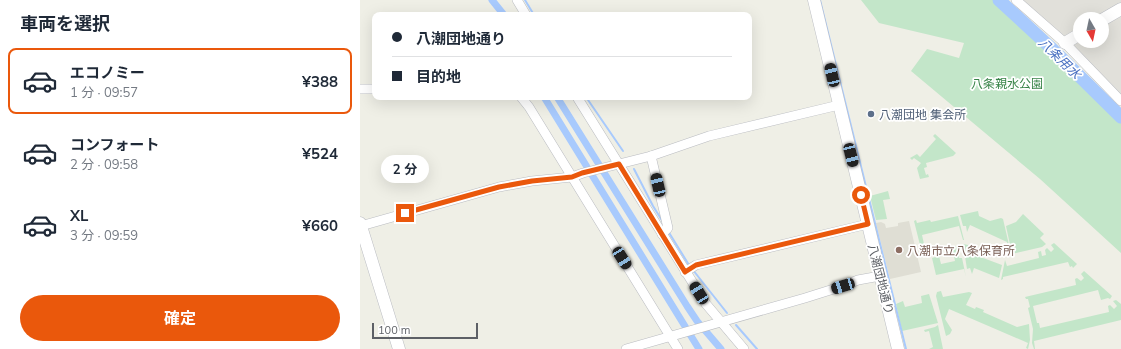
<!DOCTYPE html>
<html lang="ja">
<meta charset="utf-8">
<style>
:root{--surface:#fff;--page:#f6f6f7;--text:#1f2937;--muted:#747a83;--line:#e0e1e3;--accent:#ea580c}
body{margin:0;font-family:Mulish,"Noto Sans JP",sans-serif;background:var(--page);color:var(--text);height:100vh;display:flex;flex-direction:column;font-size:15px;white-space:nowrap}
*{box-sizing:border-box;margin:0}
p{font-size:13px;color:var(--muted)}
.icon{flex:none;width:22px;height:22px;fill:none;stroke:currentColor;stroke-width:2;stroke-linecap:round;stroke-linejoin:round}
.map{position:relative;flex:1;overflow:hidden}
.sheet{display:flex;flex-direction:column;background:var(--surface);width:360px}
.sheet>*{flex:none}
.hud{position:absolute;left:12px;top:12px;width:380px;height:88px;border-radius:8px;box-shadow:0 4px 16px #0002;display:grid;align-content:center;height:88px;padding:0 20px;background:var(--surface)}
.needle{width:26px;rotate:171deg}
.controls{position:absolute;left:713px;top:12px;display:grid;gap:8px}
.controls a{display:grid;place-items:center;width:36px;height:36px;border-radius:50%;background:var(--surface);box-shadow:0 4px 16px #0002;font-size:20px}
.scale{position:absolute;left:12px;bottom:10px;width:106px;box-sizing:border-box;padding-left:4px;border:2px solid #5d6066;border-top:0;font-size:11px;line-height:14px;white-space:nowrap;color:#5d6066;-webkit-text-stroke:3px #fff;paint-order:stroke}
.end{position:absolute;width:18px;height:18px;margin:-9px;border:5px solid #ea580c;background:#fff;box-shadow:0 0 0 2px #fff}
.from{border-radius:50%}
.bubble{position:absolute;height:28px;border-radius:14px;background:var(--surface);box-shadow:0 4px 16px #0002;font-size:13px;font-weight:700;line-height:28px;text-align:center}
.car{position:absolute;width:12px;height:24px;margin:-12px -6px;border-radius:5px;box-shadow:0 0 3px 1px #0007;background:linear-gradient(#222 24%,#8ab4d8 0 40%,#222 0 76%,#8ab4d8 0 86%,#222 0)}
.hud b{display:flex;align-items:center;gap:14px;height:38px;font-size:15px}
.hud b+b{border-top:1px solid var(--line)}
.hud i{width:10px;height:10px;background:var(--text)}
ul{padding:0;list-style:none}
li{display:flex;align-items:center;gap:12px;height:66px;margin:0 8px 6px;padding:0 12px;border:2px solid transparent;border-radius:8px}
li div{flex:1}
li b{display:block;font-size:15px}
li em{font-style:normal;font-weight:700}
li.current{border-color:var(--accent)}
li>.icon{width:36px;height:36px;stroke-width:1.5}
h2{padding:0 20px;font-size:18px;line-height:48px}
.cta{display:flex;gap:8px;margin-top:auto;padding:8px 20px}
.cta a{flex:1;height:46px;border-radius:24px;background:var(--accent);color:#fff;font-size:16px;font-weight:700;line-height:46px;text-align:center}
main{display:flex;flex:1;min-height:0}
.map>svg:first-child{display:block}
.industrial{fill:#e1e0da;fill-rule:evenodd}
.education{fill:#dfded4}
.green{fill:#c3e6c9}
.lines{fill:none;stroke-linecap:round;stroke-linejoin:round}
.stream{stroke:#a8cafd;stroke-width:2}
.canal{stroke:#a8cafd;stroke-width:7}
.river{stroke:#a8cafd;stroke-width:13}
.street-casing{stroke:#babcc1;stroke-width:10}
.secondary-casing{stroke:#bbbdc3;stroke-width:13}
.street{stroke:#fff;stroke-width:9}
.secondary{stroke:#fff;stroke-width:12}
.route{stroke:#ea580c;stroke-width:5}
.service-dot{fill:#5c6f8a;stroke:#fff;stroke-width:1.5}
.education-dot{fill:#8d6e63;stroke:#fff;stroke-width:1.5}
.labels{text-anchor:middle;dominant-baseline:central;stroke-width:3.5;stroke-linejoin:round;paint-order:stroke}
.park-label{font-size:12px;fill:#378347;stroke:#fff}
.service-label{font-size:12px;fill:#4e5e75;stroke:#fff;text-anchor:start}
.education-label{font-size:12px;fill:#785e54;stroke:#fff;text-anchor:start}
.street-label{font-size:12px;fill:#5d6066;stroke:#fff}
.water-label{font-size:13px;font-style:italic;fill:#4a70c1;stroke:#fff}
</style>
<main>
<section class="sheet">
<h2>車両を選択</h2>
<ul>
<li class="current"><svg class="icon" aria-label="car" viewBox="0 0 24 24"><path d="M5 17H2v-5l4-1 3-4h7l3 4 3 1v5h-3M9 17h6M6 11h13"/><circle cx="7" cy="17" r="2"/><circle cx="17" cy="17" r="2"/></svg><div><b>エコノミー</b><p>1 分 · 09:57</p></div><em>¥388</em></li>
<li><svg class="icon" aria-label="car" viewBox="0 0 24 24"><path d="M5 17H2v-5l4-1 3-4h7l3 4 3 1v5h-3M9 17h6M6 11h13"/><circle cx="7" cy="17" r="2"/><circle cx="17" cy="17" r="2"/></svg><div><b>コンフォート</b><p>2 分 · 09:58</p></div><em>¥524</em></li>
<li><svg class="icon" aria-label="car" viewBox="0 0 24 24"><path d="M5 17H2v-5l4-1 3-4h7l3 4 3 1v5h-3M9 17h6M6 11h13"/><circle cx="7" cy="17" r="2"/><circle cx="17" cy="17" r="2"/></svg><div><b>XL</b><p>3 分 · 09:59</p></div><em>¥660</em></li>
</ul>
<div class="cta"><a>確定</a></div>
</section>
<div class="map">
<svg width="761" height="349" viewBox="0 0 761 349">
<rect width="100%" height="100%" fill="#efefe6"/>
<path class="industrial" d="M660,0H761V96ZM720,19H742V41H720Z"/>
<polygon class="education" points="549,221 561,272 530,279 516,223 521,222 525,224 526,228 538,226 538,223"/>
<g class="green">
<polygon points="501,0 638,0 685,45 761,121 761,253 680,179 551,71 567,49 599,58 604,43 519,23"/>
<polygon points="575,134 596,153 593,156 566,163 567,167 564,168 566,175 568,174 569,177 560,179 557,168 561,163 554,158 552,160 550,158 557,154 560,157 576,139 573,136"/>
<polygon points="528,191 530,199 523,200 527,219 516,220 510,196"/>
<polygon points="618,211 619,216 630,221 641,218 643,219 649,245 647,245 647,242 610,225 607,232 606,226 603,226 600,215"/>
<polygon points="663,214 684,234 680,238 686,244 682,247 652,254 646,226 656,222"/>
<polygon points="598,216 604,240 603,240 599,226 562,235 566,253 562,253 554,221 556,220 557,223 570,220 571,222"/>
<polygon points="694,243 717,264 713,268 712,266 710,267 708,262 643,277 643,279 641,280 645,260 647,266 679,258 678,252 681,251 682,256 686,255 685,250 687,248 691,252 694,249 691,245"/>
<polygon points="603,244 608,245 607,252 642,265 639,278 614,268 612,274 610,268 607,269"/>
<polygon points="596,246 599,258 602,258 606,277 604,269 576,275 572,258 579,256 581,264 595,261 592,247"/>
<polygon points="724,271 752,296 750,299 748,298 741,300 738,290 673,306 677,323 679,323 680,328 749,312 748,306 750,305 754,309 757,306 753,301 756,300 761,304 761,320 674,341 675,349 674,349 672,343 673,329 668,308 670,307 668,299 666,299 665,297 716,285 715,279 717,278 721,281 724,278 721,274"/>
<polygon points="581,291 583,297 609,292 612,293 606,305 615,309 616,307 624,310 623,312 657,327 669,324 670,340 668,349 666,348 668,343 589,309 585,319 592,330 590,334 586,336 576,296 577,292"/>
<polygon points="569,294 578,323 542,331 536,304 543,301 545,307 562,303 561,296"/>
<polygon points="578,325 583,349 569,349 573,347 569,331 565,332 564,330 575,327"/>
</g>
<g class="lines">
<g class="stream">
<polyline points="165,0 174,15"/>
<polyline points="460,0 546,349"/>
<polyline points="226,97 263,151"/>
<polyline points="274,169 293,206 303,222"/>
<polyline points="308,231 329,265"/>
<polyline points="333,270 367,313"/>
<polyline points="376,325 397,349"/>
</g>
<g class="canal">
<polyline points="132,0 144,15"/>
<polyline points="184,97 339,349"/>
<polyline points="197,97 327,306 337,321 361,349"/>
</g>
<polyline class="river" points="639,0 690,47 761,117"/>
<defs>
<g id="street">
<polyline points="157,0 166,15"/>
<polyline points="656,0 705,43 761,101"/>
<polyline points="0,89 15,89"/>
<polyline points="161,97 169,107 318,349"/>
<polyline points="217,97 346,304 384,349"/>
<polyline points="291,156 308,228 302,234"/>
<polyline points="1,226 139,187 172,181 212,177 223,173 291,156 349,136 479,105"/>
<polyline points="325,272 336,265 508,224"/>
<polyline points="266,349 445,298 483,286 498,280 520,276"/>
</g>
<g id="secondary">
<polyline points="454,0 538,349"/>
<polyline points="742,20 761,9"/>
<polyline points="705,43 720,34"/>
<polyline points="0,223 39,349"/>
</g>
</defs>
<use href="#street" class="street-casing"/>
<use href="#secondary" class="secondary-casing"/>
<use href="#street" class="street"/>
<use href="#secondary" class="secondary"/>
</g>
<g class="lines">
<polyline class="route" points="45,213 139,187 172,181 212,177 222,173 259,164 325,272 336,265 508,224 501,195"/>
</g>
<circle class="service-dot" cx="511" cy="114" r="4"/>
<circle class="education-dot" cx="539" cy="250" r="4"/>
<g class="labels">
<g class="park-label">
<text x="647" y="83">八条親水公園</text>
</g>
<g class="service-label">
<text x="519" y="114">八潮団地 集会所</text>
</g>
<g class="education-label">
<text x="547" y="250">八潮市立八条保育所</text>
</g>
<g class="street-label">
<text transform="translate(521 279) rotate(76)">八潮団地通り</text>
</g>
<g class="water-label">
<text transform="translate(700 58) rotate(44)">八条用水</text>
</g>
</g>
</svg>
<div class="controls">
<a><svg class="needle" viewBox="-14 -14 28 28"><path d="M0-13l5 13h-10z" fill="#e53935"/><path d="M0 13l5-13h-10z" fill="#747a83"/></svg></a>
</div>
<div class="scale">100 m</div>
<i class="end from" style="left:501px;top:195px"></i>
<i class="end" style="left:45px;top:213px"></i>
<div class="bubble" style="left:21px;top:155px;width:48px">2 分</div>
<i class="car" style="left:472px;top:75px;rotate:347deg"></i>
<i class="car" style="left:491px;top:155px;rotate:166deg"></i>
<i class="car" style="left:298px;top:185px;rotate:347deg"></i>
<i class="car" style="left:262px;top:258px;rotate:148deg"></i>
<i class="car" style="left:483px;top:286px;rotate:253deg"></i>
<i class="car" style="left:339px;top:293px;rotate:328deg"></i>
<div class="hud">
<b><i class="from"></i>八潮団地通り</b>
<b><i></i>目的地</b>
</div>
</div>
</main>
